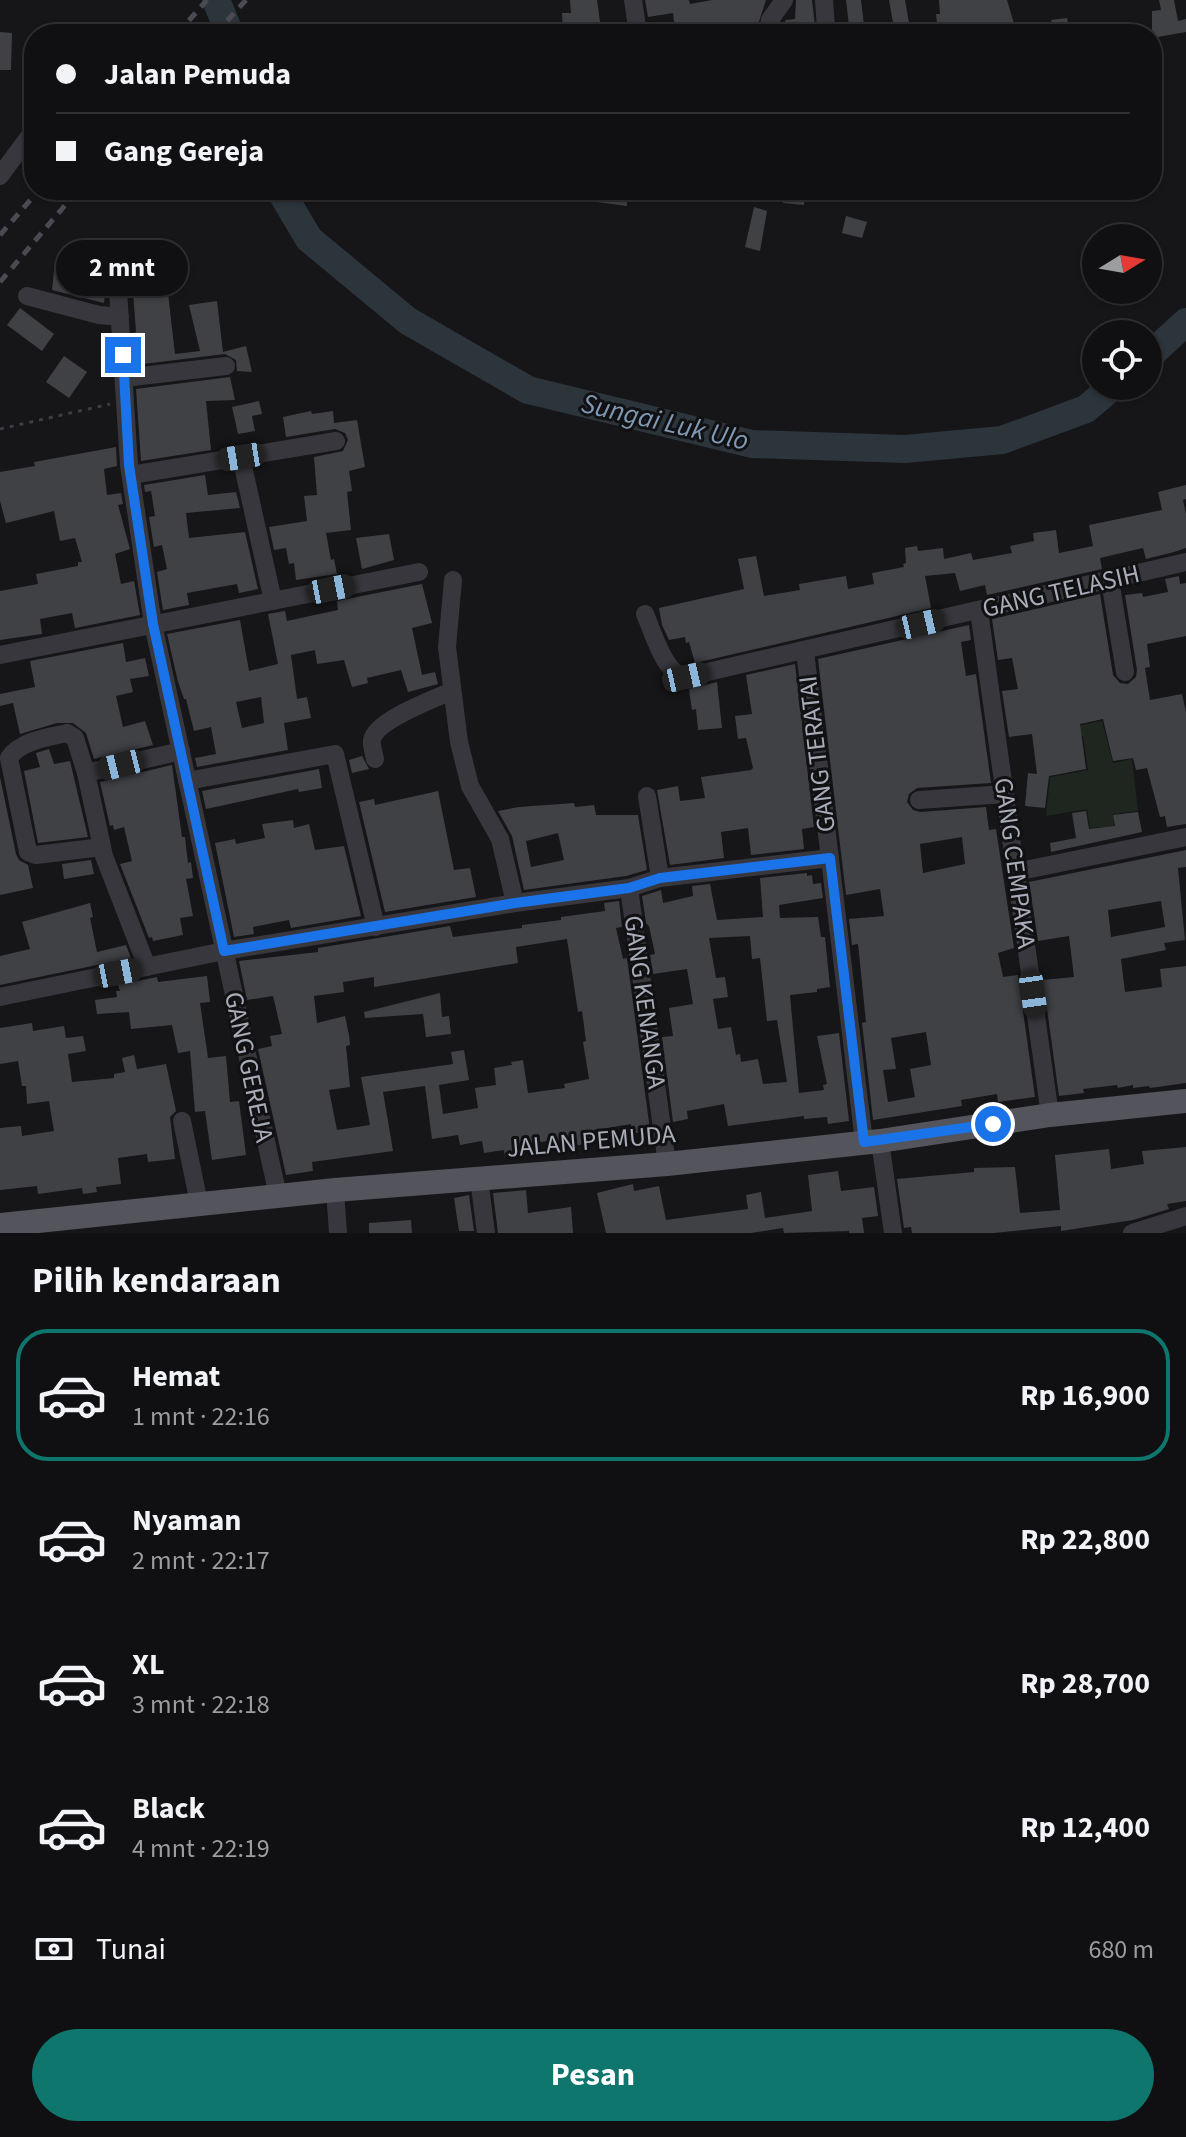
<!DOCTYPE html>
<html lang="id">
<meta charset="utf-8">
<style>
:root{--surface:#101012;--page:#1e1e20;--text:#f1f3f6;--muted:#9c9d9f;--line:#303032;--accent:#0f766e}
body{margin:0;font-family:"Source Sans 3",sans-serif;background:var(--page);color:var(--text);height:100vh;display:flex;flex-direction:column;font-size:30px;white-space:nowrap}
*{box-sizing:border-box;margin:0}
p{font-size:26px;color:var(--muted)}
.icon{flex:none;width:44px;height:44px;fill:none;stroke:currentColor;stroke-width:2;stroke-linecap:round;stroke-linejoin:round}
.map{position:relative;height:1233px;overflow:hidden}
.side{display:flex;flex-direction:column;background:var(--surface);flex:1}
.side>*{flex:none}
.hud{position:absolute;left:24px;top:24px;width:1138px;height:176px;border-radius:32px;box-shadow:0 2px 6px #0004,0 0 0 2px var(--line);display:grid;align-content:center;height:176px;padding:0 32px;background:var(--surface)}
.needle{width:52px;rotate:79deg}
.tools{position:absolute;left:1082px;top:224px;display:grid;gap:16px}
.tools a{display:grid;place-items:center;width:80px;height:80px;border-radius:50%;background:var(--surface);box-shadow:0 2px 6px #0004,0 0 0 2px var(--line);font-size:40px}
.end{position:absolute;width:36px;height:36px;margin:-18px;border:10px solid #1a73e8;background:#fff;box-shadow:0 0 0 4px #fff}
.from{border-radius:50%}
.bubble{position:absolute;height:56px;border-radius:28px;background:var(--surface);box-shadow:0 2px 6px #0004,0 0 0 2px var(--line);font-size:26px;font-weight:700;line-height:56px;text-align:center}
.car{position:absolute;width:24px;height:48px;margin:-24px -12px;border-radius:10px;box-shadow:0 0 6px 2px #0007;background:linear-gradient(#222 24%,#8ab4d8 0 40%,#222 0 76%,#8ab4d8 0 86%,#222 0)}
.hud b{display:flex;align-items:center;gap:28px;height:76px;font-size:30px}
.hud b+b{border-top:2px solid var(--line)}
.hud i{width:20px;height:20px;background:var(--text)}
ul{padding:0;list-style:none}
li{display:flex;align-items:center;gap:24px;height:132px;margin:0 16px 12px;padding:0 16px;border:4px solid transparent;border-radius:32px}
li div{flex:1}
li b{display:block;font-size:30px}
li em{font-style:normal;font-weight:700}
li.selected{border-color:var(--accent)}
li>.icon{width:72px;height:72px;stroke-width:1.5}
h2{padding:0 32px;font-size:36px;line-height:96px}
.pay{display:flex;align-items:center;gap:20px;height:88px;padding:0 32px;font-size:30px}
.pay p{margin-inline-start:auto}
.button{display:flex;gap:16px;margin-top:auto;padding:16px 32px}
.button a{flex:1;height:92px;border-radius:48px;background:var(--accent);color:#fff;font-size:32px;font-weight:700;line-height:92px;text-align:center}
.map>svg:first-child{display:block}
.green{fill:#1e261f}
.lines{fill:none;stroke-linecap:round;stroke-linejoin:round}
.river{stroke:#2c343c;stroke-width:28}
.building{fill:#404145;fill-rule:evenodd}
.path{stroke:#3d3e44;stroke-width:3;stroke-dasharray:4 6;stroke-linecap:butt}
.minor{stroke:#37373d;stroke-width:18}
.major{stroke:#53545c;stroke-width:24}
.rail{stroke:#4a4b52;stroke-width:5;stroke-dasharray:10 8;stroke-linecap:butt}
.route{stroke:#1a73e8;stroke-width:10}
.labels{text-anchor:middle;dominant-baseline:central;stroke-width:6;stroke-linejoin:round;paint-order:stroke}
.street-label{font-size:26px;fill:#a8acb8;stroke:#111113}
.water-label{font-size:28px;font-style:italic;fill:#7f98b3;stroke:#111113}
</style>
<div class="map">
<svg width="1186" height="1233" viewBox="0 0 1186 1233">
<rect width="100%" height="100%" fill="#161618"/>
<polygon class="green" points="1102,721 1113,763 1132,759 1138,811 1113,814 1114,828 1104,829 1103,827 1090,828 1087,809 1046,816 1050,777 1088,770 1083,736 1078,736 1076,726"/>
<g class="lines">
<g class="river">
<polyline points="216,0 230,34"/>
<polyline points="280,190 309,239 408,321 528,390 752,444 905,449 1002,440 1086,409 1113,386"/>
<polyline points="1148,357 1186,322"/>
</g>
</g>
<g class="building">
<polygon points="570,0 597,0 601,29 584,31 584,34 563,34 562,13 571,13"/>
<polygon points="645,0 689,0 690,4 712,0 766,0 755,34 730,34 728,23 705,28 704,25 675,30 673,13 648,17"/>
<polygon points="796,0 812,0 816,34 787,34 785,20 795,19"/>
<polygon points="846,0 861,0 865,34 850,34"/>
<polygon points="889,0 905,0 911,34 895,34"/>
<polygon points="939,0 1007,0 1015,27 980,34 938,34 936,14 940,14"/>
<polygon points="1159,0 1174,0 1178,21 1186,19 1186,32 1152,38 1152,11 1161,10"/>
<polygon points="1067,18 1070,34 1054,34 1051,20"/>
<polygon points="0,32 12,33 11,70 0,70"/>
<polygon points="567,190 626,190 627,206 566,198"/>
<polygon points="784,191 805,193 804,205 783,203"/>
<polygon points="754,207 767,211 760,251 745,247"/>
<polygon points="846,216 867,222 862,238 842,233"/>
<polygon points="150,248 151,252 163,250 175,354 200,351 189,305 217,301 223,352 246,346 252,372 237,371 236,360 225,354 135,365 133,333 136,332 133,291 130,291 127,269 120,263 129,262 128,251"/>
<polygon points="55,262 79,265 77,282 106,285 104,303 52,290"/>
<polygon points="20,308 54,334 42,351 7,325"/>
<polygon points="64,356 87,372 69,398 46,382"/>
<polygon points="230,377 235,400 206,401 211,450 141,461 136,389"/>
<polygon points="259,401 262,414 252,416 255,431 238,434 232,407"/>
<polygon points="311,411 312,414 333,411 334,423 357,420 365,467 349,471 352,491 347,492 351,530 326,533 331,560 334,559 337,574 296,580 294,563 289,564 286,548 274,550 269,527 307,521 304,496 317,495 314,457 343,451 348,440 345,433 335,429 286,437 283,417"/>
<polygon points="116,447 117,466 104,469 107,495 121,493 123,504 118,505 130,549 115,554 121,584 134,581 140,615 75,628 72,613 40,619 42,634 0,640 0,591 38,584 36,574 78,566 78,562 82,562 75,538 60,541 54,511 6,523 0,501 0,472 35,466 34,462"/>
<polygon points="205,475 208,495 236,492 240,508 186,513 189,538 245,532 258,589 239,593 237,584 187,593 189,605 163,610 157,572 167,569 162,545 154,547 149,517 155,516 151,491 145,492 144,485"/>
<polygon points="1186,485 1186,499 1183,500 1186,514 1186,548 1174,552 1146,559 1143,548 1100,558 1102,569 987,595 985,585 960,591 955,573 925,576 931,608 695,663 689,642 686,643 685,637 669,640 662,625 659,608 744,589 738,559 756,556 764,596 800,590 799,584 846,576 848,589 874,584 872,573 904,567 903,564 906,563 905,548 917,546 918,551 943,548 944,559 971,553 973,560 1012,553 1010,546 1034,541 1033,533 1056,530 1059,553 1093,546 1089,525 1162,510 1158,492"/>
<polygon points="389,534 394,560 362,569 356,538"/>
<polygon points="1179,576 1180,584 1186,583 1186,636 1147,644 1150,667 1145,668 1150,700 1182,694 1186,712 1186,824 1167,827 1165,816 1160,817 1147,768 1136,770 1133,758 1113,761 1103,719 1080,724 1086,769 1049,776 1045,808 1025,806 1028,773 1037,774 1032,734 1009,737 1002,691 1018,689 1012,658 998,660 992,619 1100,594 1113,675 1120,683 1128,684 1136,677 1137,670 1125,595 1142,593 1143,597 1168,592 1165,579"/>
<path d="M422,584L432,623L412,628L422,675L435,672L438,684L408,692L401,670L367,678L368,683L352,687L344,660L317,664L315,650L291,655L297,699L307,697L311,718L284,723L288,750L197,767L195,758L216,754L211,727L194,731L186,699H184L178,682L167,634L240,620L249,671L278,664L268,614L285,611L287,621L338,610L337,601ZM261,697L264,723L242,728L236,702Z"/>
<path d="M969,625L971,640L961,642L966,676L976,674L991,783L917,788L909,794L907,802L913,810L920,812L986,807L989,830L996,829L1014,948L998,953L1003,977L1018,975L1035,1097L998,1102L997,1094L961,1100L962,1106L873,1120L862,1023L866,1022L858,944L852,945L849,919L884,916L880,889L846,895L818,659ZM962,837L965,864L923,873L920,844ZM926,1032L931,1065L910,1069L915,1097L888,1102L883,1070L896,1069L891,1038Z"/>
<polygon points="123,643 126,662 145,658 149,676 130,679 133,692 116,696 123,727 145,721 153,745 94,759 86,733 73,723 57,723 20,734 13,703 0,706 0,694 35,687 30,661"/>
<polygon points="795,664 814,827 802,829 804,849 751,855 748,828 721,832 724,858 670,865 657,790 678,786 680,801 705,798 701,777 751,770 753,768 746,738 738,739 735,716 752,714 746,675"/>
<polygon points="717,682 722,728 698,730 696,709 692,710 689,689"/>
<polygon points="49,749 54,764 70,761 88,837 38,843 24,771 40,767 36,753"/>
<polygon points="362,756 369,769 352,773 349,760"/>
<polygon points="172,765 182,837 185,837 188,863 191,862 193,878 186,879 193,916 180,918 183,935 153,941 152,937 149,938 120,864 132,861 124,827 114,830 113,825 110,826 100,782"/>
<polygon points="319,769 322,788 299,792 298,789 206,809 202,791"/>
<polygon points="0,777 16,854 19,860 28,865 33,888 0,895"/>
<polygon points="438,791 454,870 470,868 476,897 385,912 359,802 374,799 375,805"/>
<path d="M574,803L575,807L594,805L596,815H638L647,870L626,876L524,890L512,836L498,811L519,807ZM558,833L564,860L531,867L526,841Z"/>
<polygon points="1086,811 1089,829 1115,826 1113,815 1138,812 1142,832 1051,852 1050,843 1076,838 1072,813"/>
<polygon points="293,820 294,828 309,824 315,850 344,846 361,916 291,928 289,920 253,927 254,934 234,937 215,843 235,839 236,844 265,838 262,824"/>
<path d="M1186,850V867L1178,868L1185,940L1164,943L1166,950L1121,959L1125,992L1162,987L1160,969L1186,966V1083L1150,1088L1149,1086L1133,1088V1085L1118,1088L1117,1085L1083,1089L1084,1093L1059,1096L1043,980L1074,977L1069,936L1038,941L1029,882ZM1161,901L1165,927L1111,937L1108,910Z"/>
<polygon points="91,860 94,874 64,879 62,864"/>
<path d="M807,873V876L812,875L813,884L821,883L823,898L779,905L780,918L818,917L821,937H825L830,987L817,989V992L790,995L799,1093L824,1090L823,1085L827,1084L817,1036L839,1033L849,1121L828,1124L827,1117L804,1119V1116L728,1126L724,1104L687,1111L688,1119L673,1122L662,1037L673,1036L669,1008L693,1004L687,969L653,974L650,955L655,954L649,926L646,923L642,896L661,890L663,903L693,896L692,886L710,884L717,920L763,917L760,878ZM750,936L752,959L760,958L767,1021L777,1020L787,1082L763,1084L758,1059L741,1062L740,1054L736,1055L731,1027L718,1029L713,999L728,997L725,977L716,978L709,938Z"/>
<path d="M619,901L622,927L616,928L623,959L627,958L650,1130L632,1134L631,1124L589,1131L591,1143L549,1150L548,1141L518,1145L519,1154L505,1156L504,1150L484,1153L482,1141L460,1145L458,1135L432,1139L425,1086L383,1092L393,1151L312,1162L313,1171L286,1175L258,1049L272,1046L270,1036L282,1034L273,996L247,1000L239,961L318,952V948L450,926L453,937L522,928V925L561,920V917L605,911L604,903ZM567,939L578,1012L582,1011L586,1041L583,1042L589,1079L564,1084L565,1088L528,1093L523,1060L511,1062L512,1065L494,1068L496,1085L475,1088L478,1108L443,1114L439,1085L469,1080L464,1050L451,1052L453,1064L361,1077L370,1125L337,1130L329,1090L350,1087L346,1046L350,1045L349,1035L345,1016L317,1023L314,996L344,992L343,982L374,977V987L518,963L516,947Z"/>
<polygon points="90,903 93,917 90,918 97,952 126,945 131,958 0,985 0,956 30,949 22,922"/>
<polygon points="207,976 210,1002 200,1003 208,1058 226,1056 230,1102 239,1101 246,1155 212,1160 205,1111 195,1112 190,1051 178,1053 172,1025 131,1029 129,1012 97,1014 95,1000 117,997 116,991 120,991 118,985 157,977 158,982"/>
<polygon points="440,993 442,1017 449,1016 451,1034 426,1037 423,1014 365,1018 364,1012"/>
<polygon points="32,1023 33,1031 64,1026 66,1038 83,1036 86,1051 68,1054 72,1082 114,1078 114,1074 125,1072 122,1058 134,1055 137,1069 166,1064 176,1111 170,1117 175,1159 148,1162 147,1154 118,1158 121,1184 96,1187 97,1192 83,1194 82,1188 38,1194 37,1186 0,1190 0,1128 21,1126 22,1136 54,1131 49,1101 27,1104 26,1086 22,1086 18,1061 0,1064 0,1028"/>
<polygon points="1186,1147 1186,1201 1167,1204 1169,1209 1133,1220 1061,1231 1061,1226 994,1233 912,1233 911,1227 904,1228 897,1179 974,1172 974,1168 1015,1167 1020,1213 1060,1210 1055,1155 1109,1149 1111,1169 1144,1164 1142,1151"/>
<polygon points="838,1171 841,1191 874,1187 878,1216 862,1218 864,1233 849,1233 849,1231 784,1233 783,1228 751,1233 606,1233 597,1193 633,1184 634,1191 659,1186 666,1220 748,1209 746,1195 761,1192 765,1218 812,1211 808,1175"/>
<polygon points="526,1190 528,1213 571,1207 573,1233 498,1233 493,1193"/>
<polygon points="469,1195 474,1231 459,1231 454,1198"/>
<polygon points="411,1220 412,1233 369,1233 369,1223"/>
</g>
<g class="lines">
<polyline class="path" points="0,429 110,404"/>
<g class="minor">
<polyline points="633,0 638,34"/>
<polyline points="824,0 826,28"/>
<polyline points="767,34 770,20 784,0"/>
<polyline points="0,176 34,130"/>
<polyline points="117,275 129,465 153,624 278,1196"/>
<polyline points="27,296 99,315 120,317"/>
<polyline points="124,378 226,366"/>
<polyline points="241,457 273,601"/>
<polyline points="131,475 336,441"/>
<polyline points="453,580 447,647 459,742 470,786 500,839 515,903"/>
<polyline points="1110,580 1125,672"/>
<polyline points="979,611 1050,1115"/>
<path d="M645,614C653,632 665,676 686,677L1186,562"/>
<polyline points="805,651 864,1142"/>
<polyline points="0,655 419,572"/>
<path d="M375,759C374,753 371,746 372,740C376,720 434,699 452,691"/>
<path d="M86,773L75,738L67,733C48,737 20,741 9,758L28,852L36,855L102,847"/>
<polyline points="187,781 335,754 376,927"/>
<polyline points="647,796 660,878"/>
<polyline points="919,800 1005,794"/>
<polyline points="1016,872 1186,837"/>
<polyline points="629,888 667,1164"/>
<polyline points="147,967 104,856 86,773 181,751"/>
<polyline points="0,997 224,951 515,903 629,888 660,878 830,858"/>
<polyline points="182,1121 199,1203"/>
<polyline points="880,1141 893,1233"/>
<polyline points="479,1179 486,1233"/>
<polyline points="335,1190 338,1233"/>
<polyline points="1132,1233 1186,1216"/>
</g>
<polyline class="major" points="0,1225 335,1190 667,1164 880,1141 1050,1115 1186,1101"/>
<g class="rail">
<polyline points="177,34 207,0"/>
<polyline points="215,34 246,0"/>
<polyline points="0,235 39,190"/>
<polyline points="0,282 78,190"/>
</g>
</g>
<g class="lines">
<polyline class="route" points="123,355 129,465 153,624 224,951 515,903 629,888 660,878 830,858 864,1142 993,1124"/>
</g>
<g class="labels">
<g class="street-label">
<text transform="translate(1061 591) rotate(-13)">GANG TELASIH</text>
<text transform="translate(817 754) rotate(-97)">GANG TERATAI</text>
<text transform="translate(1015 863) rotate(82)">GANG CEMPAKA</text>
<text transform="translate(645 1002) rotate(82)">GANG KENANGA</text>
<text transform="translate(249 1067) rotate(78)">GANG GEREJA</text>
<text transform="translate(591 1141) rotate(-5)">JALAN PEMUDA</text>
</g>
<g class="water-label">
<text transform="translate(665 422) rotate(13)">Sungai Luk Ulo</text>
</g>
</g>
</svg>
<div class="tools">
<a><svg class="needle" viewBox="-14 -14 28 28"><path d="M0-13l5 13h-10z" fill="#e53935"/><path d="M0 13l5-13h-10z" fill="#9c9d9f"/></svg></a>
<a><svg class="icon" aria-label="locate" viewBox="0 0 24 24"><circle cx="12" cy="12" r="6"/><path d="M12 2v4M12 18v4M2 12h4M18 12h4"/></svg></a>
</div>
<i class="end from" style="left:993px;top:1124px"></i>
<i class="end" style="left:123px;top:355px"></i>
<div class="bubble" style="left:56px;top:240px;width:132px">2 mnt</div>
<i class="car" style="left:241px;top:457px;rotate:261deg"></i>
<i class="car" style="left:331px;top:589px;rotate:79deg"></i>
<i class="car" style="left:921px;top:624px;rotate:77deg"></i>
<i class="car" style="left:686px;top:677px;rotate:77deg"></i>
<i class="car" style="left:121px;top:765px;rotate:256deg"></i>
<i class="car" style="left:118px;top:973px;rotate:79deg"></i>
<i class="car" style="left:1033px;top:994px;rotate:172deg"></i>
<div class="hud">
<b><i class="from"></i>Jalan Pemuda</b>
<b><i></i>Gang Gereja</b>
</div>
</div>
<section class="side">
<h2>Pilih kendaraan</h2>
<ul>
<li class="selected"><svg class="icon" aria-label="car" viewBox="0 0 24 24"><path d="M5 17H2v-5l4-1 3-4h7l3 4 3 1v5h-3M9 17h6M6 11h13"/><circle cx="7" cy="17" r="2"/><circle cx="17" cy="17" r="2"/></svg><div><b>Hemat</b><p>1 mnt · 22:16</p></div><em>Rp 16,900</em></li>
<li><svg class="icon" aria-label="car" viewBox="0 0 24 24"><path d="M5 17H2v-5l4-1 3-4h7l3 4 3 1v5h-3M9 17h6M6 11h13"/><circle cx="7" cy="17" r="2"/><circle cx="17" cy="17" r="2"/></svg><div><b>Nyaman</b><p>2 mnt · 22:17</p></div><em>Rp 22,800</em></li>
<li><svg class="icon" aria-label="car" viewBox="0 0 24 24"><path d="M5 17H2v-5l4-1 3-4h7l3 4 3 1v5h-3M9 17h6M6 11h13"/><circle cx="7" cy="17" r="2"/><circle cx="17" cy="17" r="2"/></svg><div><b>XL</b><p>3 mnt · 22:18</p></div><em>Rp 28,700</em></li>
<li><svg class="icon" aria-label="car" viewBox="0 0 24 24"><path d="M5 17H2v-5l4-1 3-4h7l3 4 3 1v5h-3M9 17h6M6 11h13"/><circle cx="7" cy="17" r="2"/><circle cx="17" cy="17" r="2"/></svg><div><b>Black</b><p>4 mnt · 22:19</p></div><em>Rp 12,400</em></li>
</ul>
<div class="pay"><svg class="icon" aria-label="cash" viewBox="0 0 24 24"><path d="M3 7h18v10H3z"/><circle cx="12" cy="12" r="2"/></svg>Tunai<p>680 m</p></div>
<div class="button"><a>Pesan</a></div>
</section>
